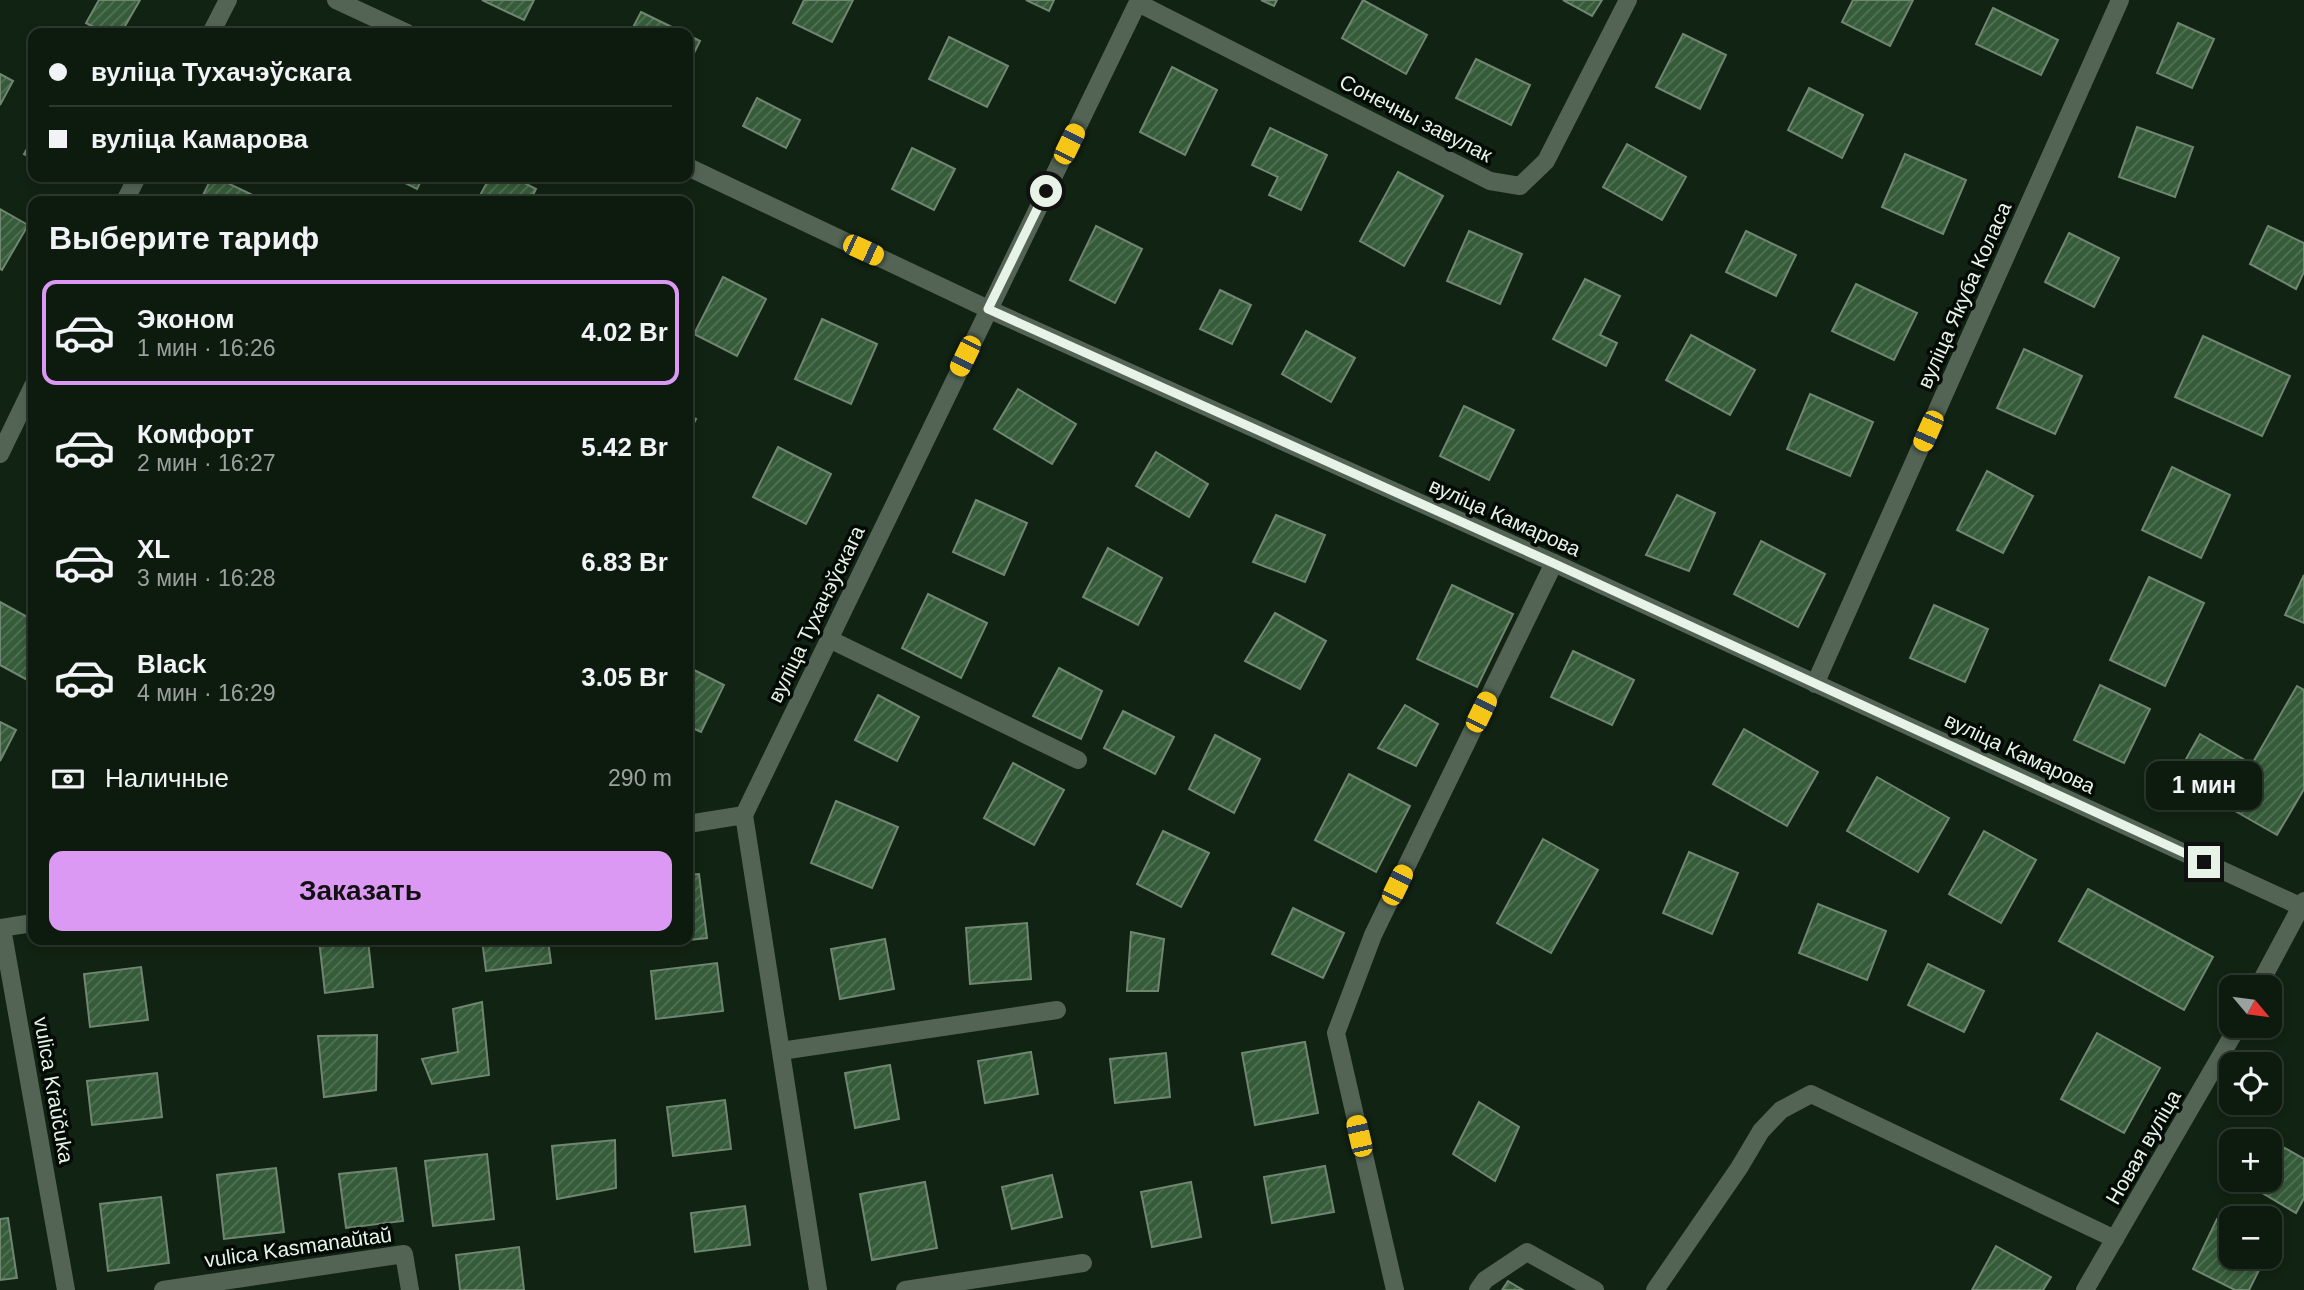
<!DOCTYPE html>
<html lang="ru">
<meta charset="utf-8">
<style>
:root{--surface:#0d1a0e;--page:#1b271c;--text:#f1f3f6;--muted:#9aa19e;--line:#2d382e;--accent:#dc99f4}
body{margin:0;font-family:Helvetica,sans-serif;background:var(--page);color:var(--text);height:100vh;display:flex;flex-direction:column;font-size:26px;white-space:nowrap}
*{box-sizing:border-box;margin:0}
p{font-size:23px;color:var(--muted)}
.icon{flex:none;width:38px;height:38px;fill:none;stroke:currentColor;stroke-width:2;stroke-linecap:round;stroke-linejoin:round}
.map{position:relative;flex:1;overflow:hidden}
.details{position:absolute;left:28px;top:196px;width:665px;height:749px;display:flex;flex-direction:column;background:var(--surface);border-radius:14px;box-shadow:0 4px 10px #0003,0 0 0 2px var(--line)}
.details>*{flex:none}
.hud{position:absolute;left:28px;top:28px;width:665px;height:154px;border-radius:14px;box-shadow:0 4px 10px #0003,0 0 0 2px var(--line);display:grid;align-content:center;height:154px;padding:0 21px;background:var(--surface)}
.needle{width:46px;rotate:119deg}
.fabs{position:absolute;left:2219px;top:975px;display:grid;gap:14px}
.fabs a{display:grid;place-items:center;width:63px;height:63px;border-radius:14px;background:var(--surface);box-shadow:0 4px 10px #0003,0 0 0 2px var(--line);font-size:35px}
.end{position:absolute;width:32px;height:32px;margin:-16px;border:9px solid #e7f3e7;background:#111;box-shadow:0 0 0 4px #111}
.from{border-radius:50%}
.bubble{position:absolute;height:49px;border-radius:14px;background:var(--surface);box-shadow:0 4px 10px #0003,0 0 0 2px var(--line);font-size:23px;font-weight:600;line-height:49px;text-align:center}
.car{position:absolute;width:21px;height:42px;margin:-21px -10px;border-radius:9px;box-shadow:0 0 5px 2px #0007;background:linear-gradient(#f5c518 24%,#345 0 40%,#f5c518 0 76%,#345 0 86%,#f5c518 0)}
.hud b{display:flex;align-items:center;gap:24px;height:66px;font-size:26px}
.hud b+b{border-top:2px solid var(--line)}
.hud i{width:18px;height:18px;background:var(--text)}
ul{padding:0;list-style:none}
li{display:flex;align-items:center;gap:21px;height:105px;margin:0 14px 10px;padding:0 7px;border:4px solid transparent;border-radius:14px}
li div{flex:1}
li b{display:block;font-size:26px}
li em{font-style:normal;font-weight:600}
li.current{border-color:var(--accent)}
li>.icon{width:63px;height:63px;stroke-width:1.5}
h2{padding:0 21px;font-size:32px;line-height:84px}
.pay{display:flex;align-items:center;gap:18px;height:77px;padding:0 21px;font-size:26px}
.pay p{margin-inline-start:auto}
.button{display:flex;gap:14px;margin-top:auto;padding:14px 21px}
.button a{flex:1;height:80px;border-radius:14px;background:var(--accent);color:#111;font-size:28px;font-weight:600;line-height:80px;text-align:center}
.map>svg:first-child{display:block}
.building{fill:url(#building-hatch);stroke:#708671;stroke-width:2}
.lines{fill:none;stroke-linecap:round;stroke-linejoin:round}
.minor{stroke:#536454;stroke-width:18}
.route{stroke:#e7f3e7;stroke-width:9}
.labels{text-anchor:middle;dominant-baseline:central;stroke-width:7;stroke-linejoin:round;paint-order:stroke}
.street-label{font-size:21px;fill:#e7f3e7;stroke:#040a05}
</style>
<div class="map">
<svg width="2304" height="1290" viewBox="0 0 2304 1290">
<defs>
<pattern id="building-hatch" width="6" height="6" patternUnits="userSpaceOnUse" patternTransform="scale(1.75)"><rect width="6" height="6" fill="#355b39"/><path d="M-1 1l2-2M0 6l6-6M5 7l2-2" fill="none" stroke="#527356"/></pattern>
</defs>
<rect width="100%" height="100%" fill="#112313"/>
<g class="building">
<polygon points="99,0 140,0 121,33 105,33 86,23"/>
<polygon points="482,0 534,0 524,20"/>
<polygon points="804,0 853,0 832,42 793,23"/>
<polygon points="1026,0 1054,0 1049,11"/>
<polygon points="1261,0 1277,0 1274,6"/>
<polygon points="1363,0 1427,35 1406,74 1342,38"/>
<polygon points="1563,0 1602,0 1592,16"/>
<polygon points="1853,0 1913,0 1890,46 1842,22"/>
<polygon points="1993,8 2058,40 2041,75 1976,44"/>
<polygon points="641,12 684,33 630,33"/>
<polygon points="2178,23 2214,39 2192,88 2157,73"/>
<polygon points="1683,34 1726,55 1700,109 1656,87"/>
<polygon points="688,35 700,41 688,65"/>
<polygon points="949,37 1008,66 987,107 929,79"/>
<polygon points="1476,59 1530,85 1511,125 1456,98"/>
<polygon points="1172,67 1217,90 1185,155 1140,132"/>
<polygon points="0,74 13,81 0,105"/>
<polygon points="1809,88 1863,115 1842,158 1788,130"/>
<polygon points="757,98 800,120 786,148 743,126"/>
<polygon points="2137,127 2193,147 2175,197 2119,177"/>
<polygon points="1270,128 1327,155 1301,210 1269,195 1278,177 1252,165"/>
<polygon points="33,138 33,159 24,154"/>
<polygon points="1627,144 1686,177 1662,220 1603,187"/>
<polygon points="912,148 955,169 934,210 892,189"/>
<polygon points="1905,154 1966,180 1943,234 1882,207"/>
<polygon points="1398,172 1443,196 1404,266 1360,241"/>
<polygon points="212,177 215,177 265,201 200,201"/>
<polygon points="393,177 423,177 417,189"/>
<polygon points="490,177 513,177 536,189 530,201 477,201"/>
<polygon points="0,209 28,225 2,270 0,269"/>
<polygon points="1096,226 1142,249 1115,303 1070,280"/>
<polygon points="2268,226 2304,243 2304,272 2296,289 2250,264"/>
<polygon points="1469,231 1522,254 1500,304 1447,281"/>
<polygon points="1746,231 1796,255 1776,296 1726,272"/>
<polygon points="2069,233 2119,258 2094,307 2045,282"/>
<polygon points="723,277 766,299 737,356 694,334"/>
<polygon points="1585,279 1620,296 1600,335 1617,343 1606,366 1553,339"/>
<polygon points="1856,284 1917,313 1894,360 1832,331"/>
<polygon points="1220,290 1251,305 1232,344 1200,329"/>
<polygon points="822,319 877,344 851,404 795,379"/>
<polygon points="1306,331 1355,358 1331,402 1282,374"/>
<polygon points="1691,335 1755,370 1730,415 1666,380"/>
<polygon points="2203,336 2290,376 2262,436 2175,397"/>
<polygon points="2024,349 2082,376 2055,434 1997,408"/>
<polygon points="1018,389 1076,424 1052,464 994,429"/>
<polygon points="1810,394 1873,422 1850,476 1787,449"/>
<polygon points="1464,406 1514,430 1489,480 1440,456"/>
<polygon points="688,415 696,419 688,435"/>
<polygon points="778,447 831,474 806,524 753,497"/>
<polygon points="1156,452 1208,484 1189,517 1136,486"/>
<polygon points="2172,467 2230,495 2201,558 2142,530"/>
<polygon points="1987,471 2033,496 2003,553 1957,530"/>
<polygon points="1677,495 1715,513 1689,571 1646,555"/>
<polygon points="976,500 1027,523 1004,575 953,552"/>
<polygon points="1276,515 1325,535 1305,582 1253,562"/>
<polygon points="1761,541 1825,574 1798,627 1734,594"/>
<polygon points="1108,548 1162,578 1138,625 1083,597"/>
<polygon points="2304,575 2304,623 2285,615"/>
<polygon points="2149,577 2204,603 2165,686 2110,660"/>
<polygon points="1452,585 1513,614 1477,687 1417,659"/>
<polygon points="928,594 987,623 961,678 902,648"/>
<polygon points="0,602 33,620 33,683 0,665"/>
<polygon points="1934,605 1988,629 1965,682 1910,658"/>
<polygon points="1275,613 1326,641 1300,689 1245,661"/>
<polygon points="1573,651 1634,680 1612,725 1551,697"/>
<polygon points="688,667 724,685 701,732 688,726"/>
<polygon points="1059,668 1102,691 1081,739 1033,716"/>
<polygon points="2100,685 2150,709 2124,763 2074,740"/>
<polygon points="2297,686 2304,690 2304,789 2277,835 2176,777 2200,734 2252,764"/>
<polygon points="878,695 919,717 897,761 855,740"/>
<polygon points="1405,705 1438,724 1416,766 1378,748"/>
<polygon points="1123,711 1174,737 1155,774 1104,748"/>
<polygon points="0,722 16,730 0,761"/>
<polygon points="1744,729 1818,772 1787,826 1713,784"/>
<polygon points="1215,735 1260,759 1234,813 1189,789"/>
<polygon points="1013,763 1064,790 1034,845 984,818"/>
<polygon points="1349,774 1410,806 1376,872 1315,840"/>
<polygon points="1877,777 1949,818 1918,872 1847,831"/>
<polygon points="836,801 898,827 872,888 811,863"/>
<polygon points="1163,831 1209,853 1181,907 1137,884"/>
<polygon points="1984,831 2036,860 2001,923 1949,894"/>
<polygon points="1543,839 1598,870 1551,953 1497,923"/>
<polygon points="1689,852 1738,873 1712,934 1663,913"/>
<polygon points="699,874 707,938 651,944 651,940 688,940 688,875"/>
<polygon points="2088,889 2213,957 2184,1010 2059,941"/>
<polygon points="1818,904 1886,931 1867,980 1799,953"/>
<polygon points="1293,908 1344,933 1323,978 1272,954"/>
<polygon points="1027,923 1031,979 970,984 966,928"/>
<polygon points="1131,932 1164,939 1158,991 1127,991"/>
<polygon points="885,939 894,989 840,999 831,949"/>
<polygon points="319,940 368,940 373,987 325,993"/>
<polygon points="482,940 548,940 551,963 486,971"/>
<polygon points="717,963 723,1011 656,1019 651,971"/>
<polygon points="1928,964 1984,991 1964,1032 1908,1005"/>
<polygon points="141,967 148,1020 90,1027 84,974"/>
<polygon points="482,1002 489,1075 432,1084 422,1059 458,1052 453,1009"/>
<polygon points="2097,1033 2160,1068 2124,1133 2061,1099"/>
<polygon points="377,1035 376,1090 324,1097 318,1036"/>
<polygon points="1305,1042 1318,1113 1255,1125 1242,1053"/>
<polygon points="1031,1052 1038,1094 985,1103 978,1061"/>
<polygon points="1166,1053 1170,1097 1115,1103 1110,1059"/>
<polygon points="890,1065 899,1119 855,1128 845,1073"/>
<polygon points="157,1073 162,1117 92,1125 87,1081"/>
<polygon points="725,1100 731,1149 673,1156 667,1107"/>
<polygon points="1479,1102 1519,1127 1495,1181 1453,1154"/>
<polygon points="2269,1139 2304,1159 2304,1198 2296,1213 2244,1182 2245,1180 2270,1180"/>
<polygon points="615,1140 616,1188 557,1199 552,1146"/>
<polygon points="487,1154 494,1219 433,1226 425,1161"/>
<polygon points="1325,1166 1334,1212 1272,1223 1264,1177"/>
<polygon points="276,1168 284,1232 224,1239 217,1175"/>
<polygon points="396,1168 403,1221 346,1228 339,1174"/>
<polygon points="1052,1175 1062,1217 1012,1229 1002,1187"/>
<polygon points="925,1182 937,1248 872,1260 860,1194"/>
<polygon points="1191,1182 1201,1237 1152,1247 1141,1192"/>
<polygon points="161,1197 169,1263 108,1271 100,1204"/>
<polygon points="745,1206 750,1245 695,1252 691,1213"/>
<polygon points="8,1218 17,1278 0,1280 0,1219"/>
<polygon points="2217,1219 2231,1226 2231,1256 2266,1256 2249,1290 2235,1290 2193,1269"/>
<polygon points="1996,1246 2051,1277 2043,1290 1972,1290"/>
<polygon points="519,1247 524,1290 460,1290 456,1255"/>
<polygon points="1508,1281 1523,1290 1502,1290"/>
</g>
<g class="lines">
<g class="minor">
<polyline points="336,0 407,33"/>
<polyline points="1138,3 1490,181 1520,186 1546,161 1628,0"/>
<polyline points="211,33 228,0"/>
<polyline points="688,167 988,309 1554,563 2304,908"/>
<polyline points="125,201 137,177"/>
<polyline points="0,454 33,386"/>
<polyline points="829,639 1078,760"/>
<polyline points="1815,684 2120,0"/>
<polyline points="688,824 744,815"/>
<polyline points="0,928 33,923"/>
<polyline points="2,928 66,1290"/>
<polyline points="2258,987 2304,901"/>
<polyline points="781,1051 1057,1010"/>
<polyline points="163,1290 404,1254 410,1290"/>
<polyline points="818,1290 744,815 1139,0"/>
<polyline points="905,1290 1083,1263"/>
<polyline points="1395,1290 1336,1033 1373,935 1554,563"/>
<polyline points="1478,1290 1485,1280 1527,1252 1595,1290"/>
<polyline points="1655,1290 1739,1168 1761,1131 1781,1110 1811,1094 2115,1239"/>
<polyline points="2085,1290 2238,1026"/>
</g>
</g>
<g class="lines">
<polyline class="route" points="1046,191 988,309 1553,563 2204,862"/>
</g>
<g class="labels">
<g class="street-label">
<text transform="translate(1416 118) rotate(27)">Сонечны завулак</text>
<text transform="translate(1964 295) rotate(-66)">вуліца Якуба Коласа</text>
<text transform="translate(1505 517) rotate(24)">вуліца Камарова</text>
<text transform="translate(816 614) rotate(-64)">вуліца Тухачэўскага</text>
<text transform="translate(2020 753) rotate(25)">вуліца Камарова</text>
<text transform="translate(54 1090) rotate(80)">vulica Kraŭčuka</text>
<text transform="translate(2143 1147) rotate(-60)">Новая вуліца</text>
<text transform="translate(298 1247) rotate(-8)">vulica Kasmanaŭtaŭ</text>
</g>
</g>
</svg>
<div class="fabs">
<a><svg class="needle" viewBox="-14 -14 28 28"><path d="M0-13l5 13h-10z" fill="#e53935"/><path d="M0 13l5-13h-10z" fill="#9aa19e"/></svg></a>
<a><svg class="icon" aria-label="locate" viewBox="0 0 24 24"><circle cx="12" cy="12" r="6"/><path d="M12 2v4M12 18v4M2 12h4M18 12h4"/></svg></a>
<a>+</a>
<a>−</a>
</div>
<i class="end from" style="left:1046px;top:191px"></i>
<i class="end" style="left:2204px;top:862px"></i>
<div class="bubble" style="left:2146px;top:761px;width:116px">1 мин</div>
<i class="car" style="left:1069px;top:144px;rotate:26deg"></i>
<i class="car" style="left:863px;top:250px;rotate:115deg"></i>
<i class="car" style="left:965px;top:356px;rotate:206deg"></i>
<i class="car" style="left:1928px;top:431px;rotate:204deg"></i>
<i class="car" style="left:1481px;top:712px;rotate:26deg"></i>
<i class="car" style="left:1397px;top:885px;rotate:26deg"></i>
<i class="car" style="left:1359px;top:1136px;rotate:347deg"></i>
<div class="hud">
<b><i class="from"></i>вуліца Тухачэўскага</b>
<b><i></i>вуліца Камарова</b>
</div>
<section class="details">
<h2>Выберите тариф</h2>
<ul>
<li class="current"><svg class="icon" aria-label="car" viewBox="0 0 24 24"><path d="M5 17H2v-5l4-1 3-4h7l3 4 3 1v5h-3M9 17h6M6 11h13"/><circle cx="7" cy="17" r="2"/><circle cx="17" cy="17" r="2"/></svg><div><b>Эконом</b><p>1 мин · 16:26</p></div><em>4.02 Br</em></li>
<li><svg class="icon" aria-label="car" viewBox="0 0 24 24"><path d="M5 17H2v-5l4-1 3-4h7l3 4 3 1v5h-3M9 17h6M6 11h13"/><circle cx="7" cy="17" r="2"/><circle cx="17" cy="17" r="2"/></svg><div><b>Комфорт</b><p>2 мин · 16:27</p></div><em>5.42 Br</em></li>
<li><svg class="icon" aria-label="car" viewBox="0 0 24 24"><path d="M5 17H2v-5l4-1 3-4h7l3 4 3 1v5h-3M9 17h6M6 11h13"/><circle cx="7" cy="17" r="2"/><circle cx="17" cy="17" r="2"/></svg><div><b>XL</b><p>3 мин · 16:28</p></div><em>6.83 Br</em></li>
<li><svg class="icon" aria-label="car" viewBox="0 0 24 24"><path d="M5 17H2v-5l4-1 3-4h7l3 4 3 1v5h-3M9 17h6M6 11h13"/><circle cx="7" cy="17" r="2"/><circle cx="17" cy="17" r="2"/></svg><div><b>Black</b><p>4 мин · 16:29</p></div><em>3.05 Br</em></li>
</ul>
<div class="pay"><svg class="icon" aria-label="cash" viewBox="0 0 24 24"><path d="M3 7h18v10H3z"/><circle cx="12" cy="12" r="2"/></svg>Наличные<p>290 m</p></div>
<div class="button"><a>Заказать</a></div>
</section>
</div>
